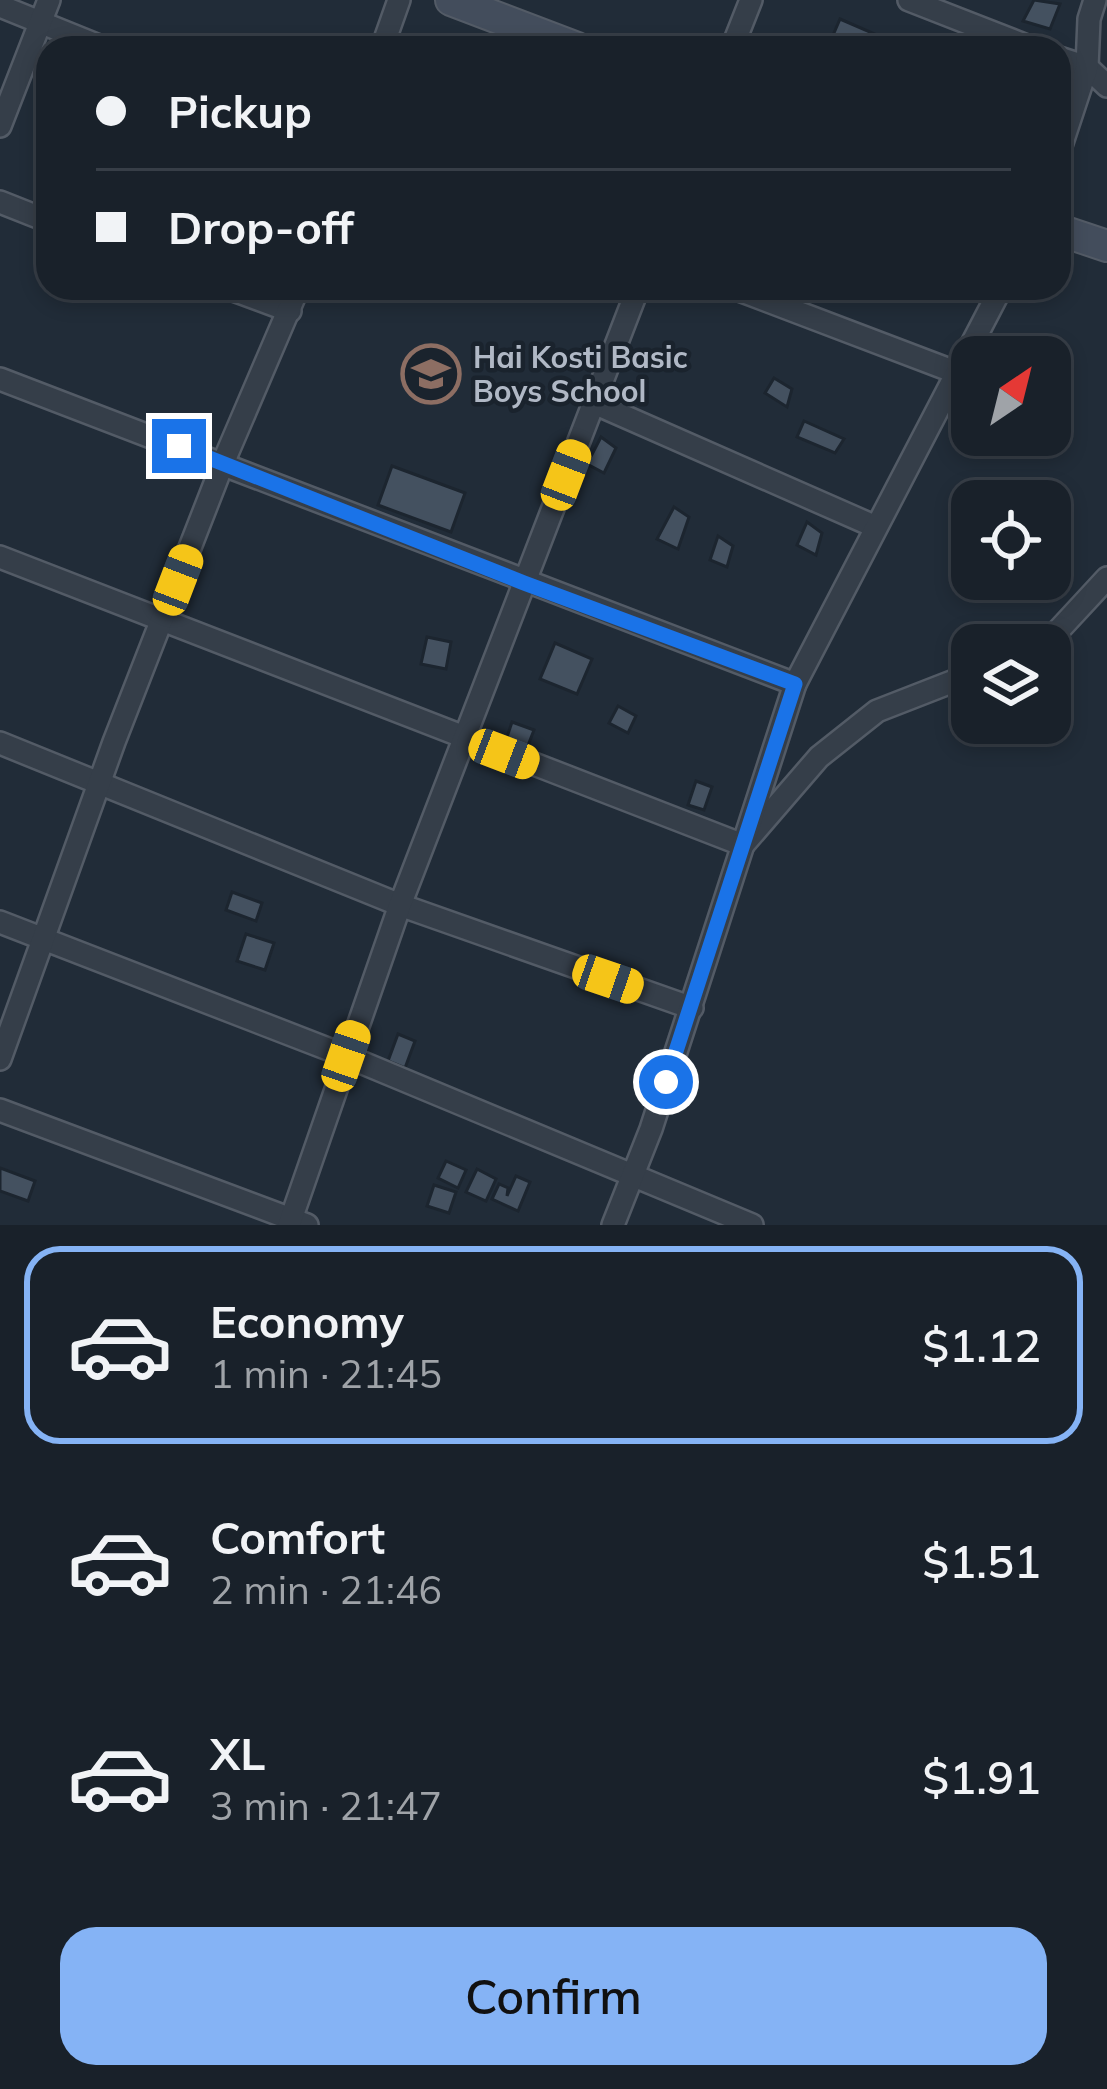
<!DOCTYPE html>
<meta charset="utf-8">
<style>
:root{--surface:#19212a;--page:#262e36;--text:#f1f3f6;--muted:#9fa3a8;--line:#373e47;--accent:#85b3f5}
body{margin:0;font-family:Mulish,sans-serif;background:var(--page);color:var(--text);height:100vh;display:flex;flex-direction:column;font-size:45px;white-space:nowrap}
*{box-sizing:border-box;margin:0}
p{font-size:39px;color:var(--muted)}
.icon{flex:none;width:66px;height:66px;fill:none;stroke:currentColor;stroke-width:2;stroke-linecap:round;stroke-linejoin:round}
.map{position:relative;height:1225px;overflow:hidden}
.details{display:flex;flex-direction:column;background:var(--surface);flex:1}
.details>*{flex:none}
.banner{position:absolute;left:36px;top:36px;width:1035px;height:264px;border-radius:36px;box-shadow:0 6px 18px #0003,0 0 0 3px var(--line);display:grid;align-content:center;height:264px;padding:0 60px;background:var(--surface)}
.needle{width:78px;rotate:35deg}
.controls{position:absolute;left:951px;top:336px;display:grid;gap:24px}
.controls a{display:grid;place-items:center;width:120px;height:120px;border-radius:24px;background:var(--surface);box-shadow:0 6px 18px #0003,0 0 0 3px var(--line);font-size:60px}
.end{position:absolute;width:54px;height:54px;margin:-27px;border:15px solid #1a73e8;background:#fff;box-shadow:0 0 0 6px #fff}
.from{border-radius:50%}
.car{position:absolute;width:36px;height:72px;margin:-36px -18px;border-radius:15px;box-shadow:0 0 9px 3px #0007;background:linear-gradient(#f5c518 24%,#345 0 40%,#f5c518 0 76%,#345 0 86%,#f5c518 0)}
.banner b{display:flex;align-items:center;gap:42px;height:114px;font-size:45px}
.banner b+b{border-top:3px solid var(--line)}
.banner i{width:30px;height:30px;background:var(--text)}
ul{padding:21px 0 0;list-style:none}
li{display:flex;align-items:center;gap:36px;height:198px;margin:0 24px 18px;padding:0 36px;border:6px solid transparent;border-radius:36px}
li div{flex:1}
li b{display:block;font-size:45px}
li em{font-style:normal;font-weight:600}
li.selected{border-color:var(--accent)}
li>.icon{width:108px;height:108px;stroke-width:1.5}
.action{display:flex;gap:24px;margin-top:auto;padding:24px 60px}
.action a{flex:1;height:138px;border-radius:36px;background:var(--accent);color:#111;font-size:48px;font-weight:600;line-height:138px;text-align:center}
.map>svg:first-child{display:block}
.building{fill:#445160;stroke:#1c252f;stroke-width:3}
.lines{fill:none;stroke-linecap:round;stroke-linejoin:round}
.minor-casing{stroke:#535b66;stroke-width:26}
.secondary-casing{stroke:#535b66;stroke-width:34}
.minor{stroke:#353e49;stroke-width:21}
.secondary{stroke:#434d5c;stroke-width:30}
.route{stroke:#1a73e8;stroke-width:15}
.labels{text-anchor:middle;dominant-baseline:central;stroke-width:9;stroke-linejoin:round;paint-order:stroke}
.poi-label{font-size:30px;font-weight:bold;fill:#b0b8c5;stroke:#1a232d;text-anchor:start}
</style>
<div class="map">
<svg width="1107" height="1225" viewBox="0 0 1107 1225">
<rect width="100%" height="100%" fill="#212c38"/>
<g class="building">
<polygon points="1034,0 1060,4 1050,29 1023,21"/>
<polygon points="840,19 884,38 881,48 828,47"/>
<polygon points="774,378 792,389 787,407 765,393"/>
<polygon points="804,421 844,439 835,453 797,437"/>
<polygon points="601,437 616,448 604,473 587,464"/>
<polygon points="392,466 465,493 451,532 378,505"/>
<polygon points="674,507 689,517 678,549 657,539"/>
<polygon points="807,522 822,533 816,555 797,545"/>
<polygon points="718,536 733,546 727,567 710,560"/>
<polygon points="427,637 451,642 446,669 421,664"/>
<polygon points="555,643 592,659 577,694 540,679"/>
<polygon points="618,706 636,716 628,733 609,723"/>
<polygon points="512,722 534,730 527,748 506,740"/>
<polygon points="696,781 712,787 704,810 688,805"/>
<polygon points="232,892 262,903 256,921 226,910"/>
<polygon points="246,934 274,943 265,970 237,961"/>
<polygon points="398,1034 415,1041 405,1068 388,1061"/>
<polygon points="446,1161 466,1170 458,1188 438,1178"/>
<polygon points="0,1168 35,1181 28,1201 0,1191"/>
<polygon points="477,1169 496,1179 486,1201 466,1192"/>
<polygon points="516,1176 530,1182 518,1211 492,1199 499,1184 508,1188 507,1196"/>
<polygon points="434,1185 456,1192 449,1213 427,1206"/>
</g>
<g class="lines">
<defs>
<g id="minor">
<polyline points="909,0 1032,48"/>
<polyline points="0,6 104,48"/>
<polyline points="382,48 399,0"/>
<polyline points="732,48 751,0"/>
<polyline points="1059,58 1087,67 1107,86"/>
<polyline points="0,126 49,0"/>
<polyline points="1059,152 1087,67 1089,19 1095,0"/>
<polyline points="0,202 48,221"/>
<polyline points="228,288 290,311"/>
<polyline points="734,288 955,372"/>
<polyline points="0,379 795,684"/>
<polyline points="594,403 876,527"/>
<polyline points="0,557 743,845 819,757 877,711 972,674"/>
<polyline points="1032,645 1057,632 1107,578"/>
<polyline points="0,743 400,905 692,1008"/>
<polyline points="0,922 346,1056 752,1225"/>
<polyline points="0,1059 114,742 223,463 298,288"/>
<polyline points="0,1110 307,1225"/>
<polyline points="289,1225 400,905 638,288"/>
<polyline points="613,1225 651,1129 795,684 1001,288"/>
</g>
<g id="secondary">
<polyline points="451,0 577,48"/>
<polyline points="1059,230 1107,246"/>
</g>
</defs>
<use href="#minor" class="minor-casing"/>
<use href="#secondary" class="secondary-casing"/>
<use href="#minor" class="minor"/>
<use href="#secondary" class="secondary"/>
</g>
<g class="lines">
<polyline class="route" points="179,446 524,583 795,684 666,1082"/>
</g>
<defs>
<symbol id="school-ring" viewBox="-11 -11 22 22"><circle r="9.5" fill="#1a232d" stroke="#8d6e63" stroke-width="1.5"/><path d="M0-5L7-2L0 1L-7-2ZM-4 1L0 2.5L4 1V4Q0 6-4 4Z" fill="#8d6e63"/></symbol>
</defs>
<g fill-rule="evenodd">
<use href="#school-ring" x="398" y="341" width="66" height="66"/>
</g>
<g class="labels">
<g class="poi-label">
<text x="473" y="357">Hai Kosti Basic<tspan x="473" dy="34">Boys School</tspan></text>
</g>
</g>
</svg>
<div class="controls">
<a><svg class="needle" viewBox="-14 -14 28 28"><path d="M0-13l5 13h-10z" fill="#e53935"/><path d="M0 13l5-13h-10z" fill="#9fa3a8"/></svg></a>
<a><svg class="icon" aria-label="locate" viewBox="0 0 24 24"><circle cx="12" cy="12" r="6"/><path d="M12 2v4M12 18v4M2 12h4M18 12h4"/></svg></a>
<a><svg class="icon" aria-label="layers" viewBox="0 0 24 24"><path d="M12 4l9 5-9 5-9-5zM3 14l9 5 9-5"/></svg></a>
</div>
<i class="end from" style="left:666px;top:1082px"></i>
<i class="end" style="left:179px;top:446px"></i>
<i class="car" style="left:566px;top:475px;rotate:21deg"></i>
<i class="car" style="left:178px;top:580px;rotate:21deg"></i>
<i class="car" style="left:504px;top:754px;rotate:111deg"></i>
<i class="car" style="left:608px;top:979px;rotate:109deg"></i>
<i class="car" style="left:346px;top:1056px;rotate:19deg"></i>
<div class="banner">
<b><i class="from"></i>Pickup</b>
<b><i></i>Drop-off</b>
</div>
</div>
<section class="details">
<ul>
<li class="selected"><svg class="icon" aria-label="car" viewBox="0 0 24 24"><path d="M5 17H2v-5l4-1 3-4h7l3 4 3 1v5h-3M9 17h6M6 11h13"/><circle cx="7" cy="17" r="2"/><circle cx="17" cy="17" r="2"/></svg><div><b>Economy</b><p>1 min · 21:45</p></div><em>$1.12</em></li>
<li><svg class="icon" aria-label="car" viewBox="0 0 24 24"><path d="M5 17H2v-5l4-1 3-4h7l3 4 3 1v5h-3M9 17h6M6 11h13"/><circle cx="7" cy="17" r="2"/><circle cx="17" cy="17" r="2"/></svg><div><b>Comfort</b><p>2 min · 21:46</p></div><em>$1.51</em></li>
<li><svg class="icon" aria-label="car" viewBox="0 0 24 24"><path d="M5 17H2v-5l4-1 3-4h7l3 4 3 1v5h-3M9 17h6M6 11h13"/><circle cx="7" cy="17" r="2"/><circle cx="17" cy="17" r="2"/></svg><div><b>XL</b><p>3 min · 21:47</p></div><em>$1.91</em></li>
</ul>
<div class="action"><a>Confirm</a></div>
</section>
